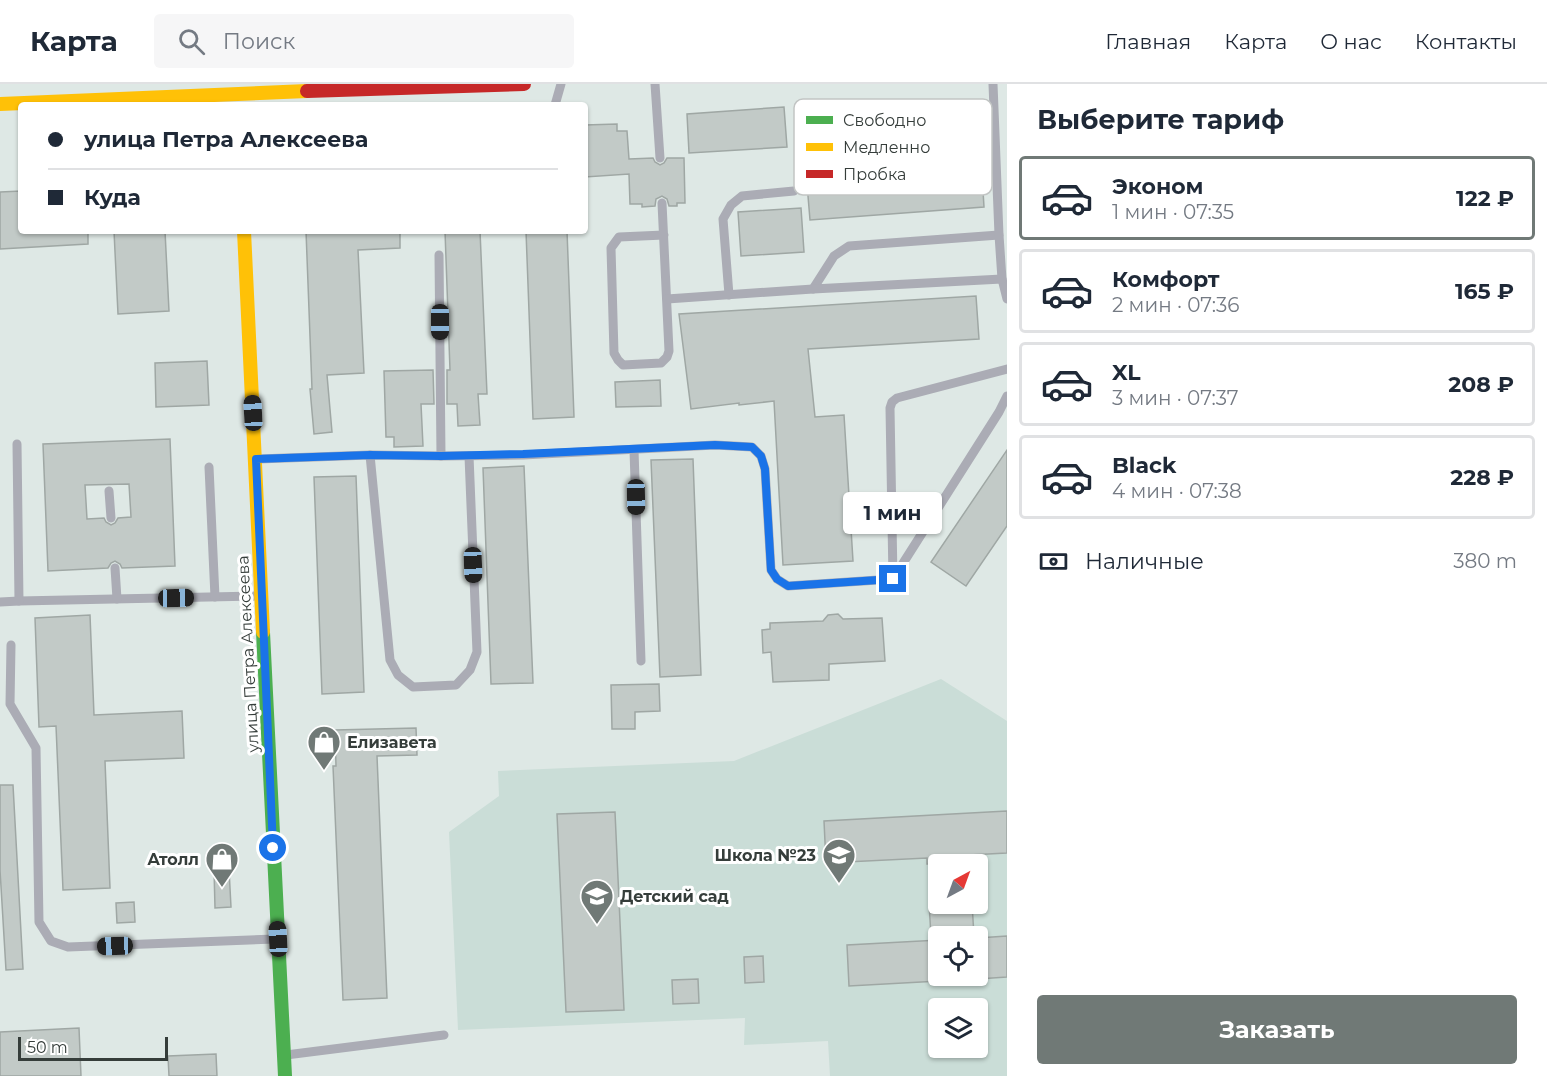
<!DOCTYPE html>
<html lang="ru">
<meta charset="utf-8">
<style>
:root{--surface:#fff;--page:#f6f6f7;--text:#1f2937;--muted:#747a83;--line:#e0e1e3;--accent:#707976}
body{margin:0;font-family:Montserrat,sans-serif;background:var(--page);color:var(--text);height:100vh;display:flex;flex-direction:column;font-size:22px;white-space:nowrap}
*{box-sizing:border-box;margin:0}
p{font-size:20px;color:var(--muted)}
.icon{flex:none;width:33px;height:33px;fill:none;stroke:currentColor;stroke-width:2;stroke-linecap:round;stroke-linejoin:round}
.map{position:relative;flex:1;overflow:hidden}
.sheet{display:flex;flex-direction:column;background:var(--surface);width:540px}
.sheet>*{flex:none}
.banner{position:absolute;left:18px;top:18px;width:570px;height:132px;border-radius:6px;box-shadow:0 2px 4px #0004;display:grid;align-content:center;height:132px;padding:0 30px;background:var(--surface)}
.needle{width:39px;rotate:41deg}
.fabs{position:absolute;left:928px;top:770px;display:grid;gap:12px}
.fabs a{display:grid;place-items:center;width:60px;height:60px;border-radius:6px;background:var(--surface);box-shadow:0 2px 4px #0004;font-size:30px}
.scale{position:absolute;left:18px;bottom:15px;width:150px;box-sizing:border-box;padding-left:6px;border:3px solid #353d3a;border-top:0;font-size:16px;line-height:21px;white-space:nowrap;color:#353d3a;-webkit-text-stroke:4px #fff;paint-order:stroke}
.end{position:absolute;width:27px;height:27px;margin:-14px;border:8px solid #1a73e8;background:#fff;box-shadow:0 0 0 3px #fff}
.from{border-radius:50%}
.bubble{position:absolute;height:42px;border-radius:6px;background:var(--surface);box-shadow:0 2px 4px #0004;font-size:20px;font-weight:700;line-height:42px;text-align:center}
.car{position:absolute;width:18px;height:36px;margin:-18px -9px;border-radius:8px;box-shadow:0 0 4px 2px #0007;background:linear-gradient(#222 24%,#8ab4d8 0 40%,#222 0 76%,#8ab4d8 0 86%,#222 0)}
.banner b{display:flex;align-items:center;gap:21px;height:57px;font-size:22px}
.banner b+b{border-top:2px solid var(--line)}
.banner i{width:15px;height:15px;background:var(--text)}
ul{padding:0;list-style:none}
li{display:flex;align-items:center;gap:18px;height:84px;margin:0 12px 9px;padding:0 18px;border:3px solid var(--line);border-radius:6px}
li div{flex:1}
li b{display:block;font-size:22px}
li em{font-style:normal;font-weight:700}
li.selected{border-color:var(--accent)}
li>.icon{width:54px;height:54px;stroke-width:1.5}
h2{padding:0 30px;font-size:27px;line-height:72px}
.pay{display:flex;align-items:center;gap:15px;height:66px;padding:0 30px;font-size:22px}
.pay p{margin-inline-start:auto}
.cta{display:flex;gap:12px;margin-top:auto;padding:12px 30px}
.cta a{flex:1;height:69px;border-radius:6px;background:var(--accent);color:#fff;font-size:24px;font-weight:700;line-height:69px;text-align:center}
header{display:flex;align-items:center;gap:36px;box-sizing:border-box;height:84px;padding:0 30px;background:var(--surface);border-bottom:2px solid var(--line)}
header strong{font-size:28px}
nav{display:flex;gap:33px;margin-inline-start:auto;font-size:21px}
.search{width:420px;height:54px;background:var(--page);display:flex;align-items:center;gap:15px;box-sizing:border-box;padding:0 21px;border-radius:6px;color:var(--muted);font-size:22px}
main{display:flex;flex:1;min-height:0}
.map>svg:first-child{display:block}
.built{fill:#caddd7;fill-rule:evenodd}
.building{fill:#c2cac7;stroke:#9fa7a4;stroke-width:1.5;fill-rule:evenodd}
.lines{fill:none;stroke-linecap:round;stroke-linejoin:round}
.lane{stroke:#abacb5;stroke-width:9}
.fast{stroke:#4caf50;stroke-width:14}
.slow{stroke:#ffc107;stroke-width:14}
.jam{stroke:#c62828;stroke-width:14}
.route{stroke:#1a73e8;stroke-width:8}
.labels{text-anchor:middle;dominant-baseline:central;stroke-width:6;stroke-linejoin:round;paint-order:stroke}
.street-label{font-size:16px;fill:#353d3a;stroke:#fff}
.poi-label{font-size:16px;font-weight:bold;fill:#353d3a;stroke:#fff;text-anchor:start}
.key{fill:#fff;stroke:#c2c5c4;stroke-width:1.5}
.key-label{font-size:16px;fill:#353d3a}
</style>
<header>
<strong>Карта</strong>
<div class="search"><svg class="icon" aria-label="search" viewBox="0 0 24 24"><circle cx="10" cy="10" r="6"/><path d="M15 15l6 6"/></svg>Поиск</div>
<nav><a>Главная</a><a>Карта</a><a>О нас</a><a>Контакты</a></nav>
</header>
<main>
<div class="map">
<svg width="1007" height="992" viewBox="0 0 1007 992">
<rect width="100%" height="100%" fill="#dee8e5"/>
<path class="built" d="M941,595L1007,637V992H830L828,957L744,961L745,934L458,946L449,748L499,712L498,687L734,677ZM939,780H978V819H939ZM939,852H978V891H939ZM939,924H978V963H939Z"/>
<g class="building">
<polygon points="784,23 787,63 689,69 687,30"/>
<polygon points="617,40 617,47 627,47 629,75 653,74 655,78 660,81 664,79 667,74 684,74 685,119 677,119 677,122 669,122 667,115 662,112 656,115 655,122 642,123 642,120 630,120 629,90 585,93 585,41"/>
<polygon points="981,75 984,123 810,136 806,88"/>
<polygon points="21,107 21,147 88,147 88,160 0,165 0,108"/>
<polygon points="801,124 804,168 741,172 738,128"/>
<polygon points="114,147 165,147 169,227 118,230"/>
<polygon points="306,147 400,147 400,164 358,166 364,289 327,291 332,348 314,350 310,305 312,305"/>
<polygon points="445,147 480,147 487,310 478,310 480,341 458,342 457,320 447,320 447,286 450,286"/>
<polygon points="526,147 567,147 574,333 533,335"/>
<polygon points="976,212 979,255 808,265 815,333 844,331 853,477 783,481 774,317 739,321 739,319 691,325 679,230"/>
<polygon points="207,277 209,321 156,323 155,279"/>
<polygon points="433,286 434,320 421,320 423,362 394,363 394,353 386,353 384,287"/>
<polygon points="660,296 661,322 616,323 615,298"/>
<path d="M170,355L175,482L122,484L120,480L115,477L111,479L108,484L48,487L43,360ZM129,400L131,433L118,434L115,439L111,441L106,438L104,434L87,435L85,401Z"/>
<polygon points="1007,366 1007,442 966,502 931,478"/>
<polygon points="693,375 701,591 660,593 651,376"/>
<polygon points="524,382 533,599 491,600 483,384"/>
<polygon points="356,392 364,608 322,610 314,393"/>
<polygon points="838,530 843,535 882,534 885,577 829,580 829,596 773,598 771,568 763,569 762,546 770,545 770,539 823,537 828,531"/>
<polygon points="90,531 94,631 182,627 184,674 105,677 110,804 63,806 56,642 39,643 35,534"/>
<polygon points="659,600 660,627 635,628 635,645 612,645 611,601"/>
<polygon points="416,644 417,671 377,672 387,914 343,916 333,682 336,682 335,646"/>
<polygon points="0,701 13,701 23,885 6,886 0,786"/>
<polygon points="1007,727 1007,769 969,771 970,780 927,780 927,774 826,779 824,737"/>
<polygon points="615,728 624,926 566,928 557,730"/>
<polygon points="214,785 229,785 231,823 215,824"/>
<polygon points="134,818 135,838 117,839 116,819"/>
<polygon points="929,819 972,819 974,852 931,852"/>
<polygon points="1007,852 1007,893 978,895 978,854"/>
<polygon points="939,856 939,897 849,902 847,861"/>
<polygon points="763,872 764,898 745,899 744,873"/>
<polygon points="698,895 699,919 673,920 672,896"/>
<polygon points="79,944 81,992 0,992 0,948"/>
<polygon points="216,970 217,992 169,992 168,972"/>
</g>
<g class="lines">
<g class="lane">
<polyline points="655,0 660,74"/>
<polyline points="555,21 561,0"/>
<polyline points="662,119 669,267 667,273 661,279 623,281 618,276 614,269 611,164 619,153 664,151"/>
<polyline points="439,171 441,372"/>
<polyline points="1002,195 1007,215"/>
<polyline points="813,205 834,172 849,162 999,151"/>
<polyline points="729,211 723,135 731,121 742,112 794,107"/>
<polyline points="667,215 813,205 1002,195 999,151 993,0"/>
<polyline points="1007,285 897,314 892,318 890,324 893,495 999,328 1007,312"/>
<polyline points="17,360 19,517 259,512"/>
<polyline points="634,366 641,577"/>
<polyline points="370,371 390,576 398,591 413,603 456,601 470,586 477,568 469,372"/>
<polyline points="258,375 370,371 441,372 523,371 715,361 752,363 761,372 765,385 771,486 777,495 788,502 893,495"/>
<polyline points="209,383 215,513"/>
<polyline points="109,407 111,434"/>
<polyline points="115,484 117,515"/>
<polyline points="0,518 19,517"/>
<polyline points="11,561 10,620 36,664 39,838 51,857 68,863 275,855"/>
<polyline points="286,971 444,951"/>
</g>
<polyline class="fast" points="263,548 285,992"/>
<g class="slow">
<polyline points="0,20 307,7"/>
<polyline points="244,147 263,548"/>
</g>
<polyline class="jam" points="307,7 524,0"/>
</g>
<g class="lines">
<polyline class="route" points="273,764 256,375 370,371 441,372 523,370 715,361 752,363 761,372 765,385 771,486 777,495 788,502 893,495"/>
</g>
<defs>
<symbol id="shop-pin" viewBox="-11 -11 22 30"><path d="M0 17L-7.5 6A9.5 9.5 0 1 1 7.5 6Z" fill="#707976" stroke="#fff"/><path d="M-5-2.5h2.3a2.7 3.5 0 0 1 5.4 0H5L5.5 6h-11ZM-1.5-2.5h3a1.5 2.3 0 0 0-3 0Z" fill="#fff"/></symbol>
<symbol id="school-pin" viewBox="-11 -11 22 30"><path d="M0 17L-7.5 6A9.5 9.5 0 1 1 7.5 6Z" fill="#707976" stroke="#fff"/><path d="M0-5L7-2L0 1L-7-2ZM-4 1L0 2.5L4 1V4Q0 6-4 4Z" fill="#fff"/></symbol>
</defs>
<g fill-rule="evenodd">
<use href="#shop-pin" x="305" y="639" width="38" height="52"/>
<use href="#school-pin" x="820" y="752" width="38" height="52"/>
<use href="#shop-pin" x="203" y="756" width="38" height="52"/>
<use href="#school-pin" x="578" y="793" width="38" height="52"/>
</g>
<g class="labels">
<g class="street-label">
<text transform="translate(248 570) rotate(-93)">улица Петра Алексеева</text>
</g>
<g class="poi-label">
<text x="347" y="658">Елизавета</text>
<text x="816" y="771" text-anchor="end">Школа №23</text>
<text x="199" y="775" text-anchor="end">Атолл</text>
<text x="620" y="812">Детский сад</text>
</g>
</g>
<rect x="794" y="15" width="198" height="96" rx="9" class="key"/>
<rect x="806" y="32" width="27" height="8" fill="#4caf50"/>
<rect x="806" y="59" width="27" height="8" fill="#ffc107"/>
<rect x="806" y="86" width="27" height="8" fill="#c62828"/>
<g class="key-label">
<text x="843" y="42">Свободно</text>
<text x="843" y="69">Медленно</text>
<text x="843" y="96">Пробка</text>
</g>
</svg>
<div class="fabs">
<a><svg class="needle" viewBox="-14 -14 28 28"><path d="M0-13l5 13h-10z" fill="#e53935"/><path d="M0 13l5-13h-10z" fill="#747a83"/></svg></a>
<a><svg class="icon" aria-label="locate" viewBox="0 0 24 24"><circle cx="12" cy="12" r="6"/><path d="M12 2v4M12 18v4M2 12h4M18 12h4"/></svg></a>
<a><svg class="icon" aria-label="layers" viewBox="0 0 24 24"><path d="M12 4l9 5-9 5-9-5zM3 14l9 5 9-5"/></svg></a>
</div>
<div class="scale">50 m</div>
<i class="end from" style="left:273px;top:764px"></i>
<i class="end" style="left:893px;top:495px"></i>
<div class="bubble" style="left:843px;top:408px;width:99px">1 мин</div>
<i class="car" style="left:440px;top:238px;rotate:180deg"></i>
<i class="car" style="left:253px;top:329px;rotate:357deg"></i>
<i class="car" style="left:636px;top:413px;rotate:179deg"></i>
<i class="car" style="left:473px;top:481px;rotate:178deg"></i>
<i class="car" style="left:176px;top:514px;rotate:89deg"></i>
<i class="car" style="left:278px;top:855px;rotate:357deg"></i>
<i class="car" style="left:115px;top:862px;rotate:268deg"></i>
<div class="banner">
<b><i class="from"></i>улица Петра Алексеева</b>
<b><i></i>Куда</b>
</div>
</div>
<section class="sheet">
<h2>Выберите тариф</h2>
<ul>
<li class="selected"><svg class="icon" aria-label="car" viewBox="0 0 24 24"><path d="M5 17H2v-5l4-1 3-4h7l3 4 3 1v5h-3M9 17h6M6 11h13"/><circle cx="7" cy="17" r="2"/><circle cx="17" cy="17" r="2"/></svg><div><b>Эконом</b><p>1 мин · 07:35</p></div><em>122 ₽</em></li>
<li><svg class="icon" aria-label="car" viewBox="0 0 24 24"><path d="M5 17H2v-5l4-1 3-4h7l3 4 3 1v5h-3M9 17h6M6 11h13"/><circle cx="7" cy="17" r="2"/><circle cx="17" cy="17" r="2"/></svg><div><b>Комфорт</b><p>2 мин · 07:36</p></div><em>165 ₽</em></li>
<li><svg class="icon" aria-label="car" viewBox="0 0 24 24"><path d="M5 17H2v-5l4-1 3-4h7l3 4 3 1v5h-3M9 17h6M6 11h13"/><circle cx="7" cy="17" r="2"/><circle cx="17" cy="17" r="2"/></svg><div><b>XL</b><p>3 мин · 07:37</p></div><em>208 ₽</em></li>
<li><svg class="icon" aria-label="car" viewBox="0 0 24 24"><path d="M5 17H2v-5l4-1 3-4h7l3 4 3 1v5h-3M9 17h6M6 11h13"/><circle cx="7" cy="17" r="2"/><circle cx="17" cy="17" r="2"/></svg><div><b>Black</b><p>4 мин · 07:38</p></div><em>228 ₽</em></li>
</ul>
<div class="pay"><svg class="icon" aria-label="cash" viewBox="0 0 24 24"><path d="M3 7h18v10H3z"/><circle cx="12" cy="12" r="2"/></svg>Наличные<p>380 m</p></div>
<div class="cta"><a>Заказать</a></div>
</section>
</main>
